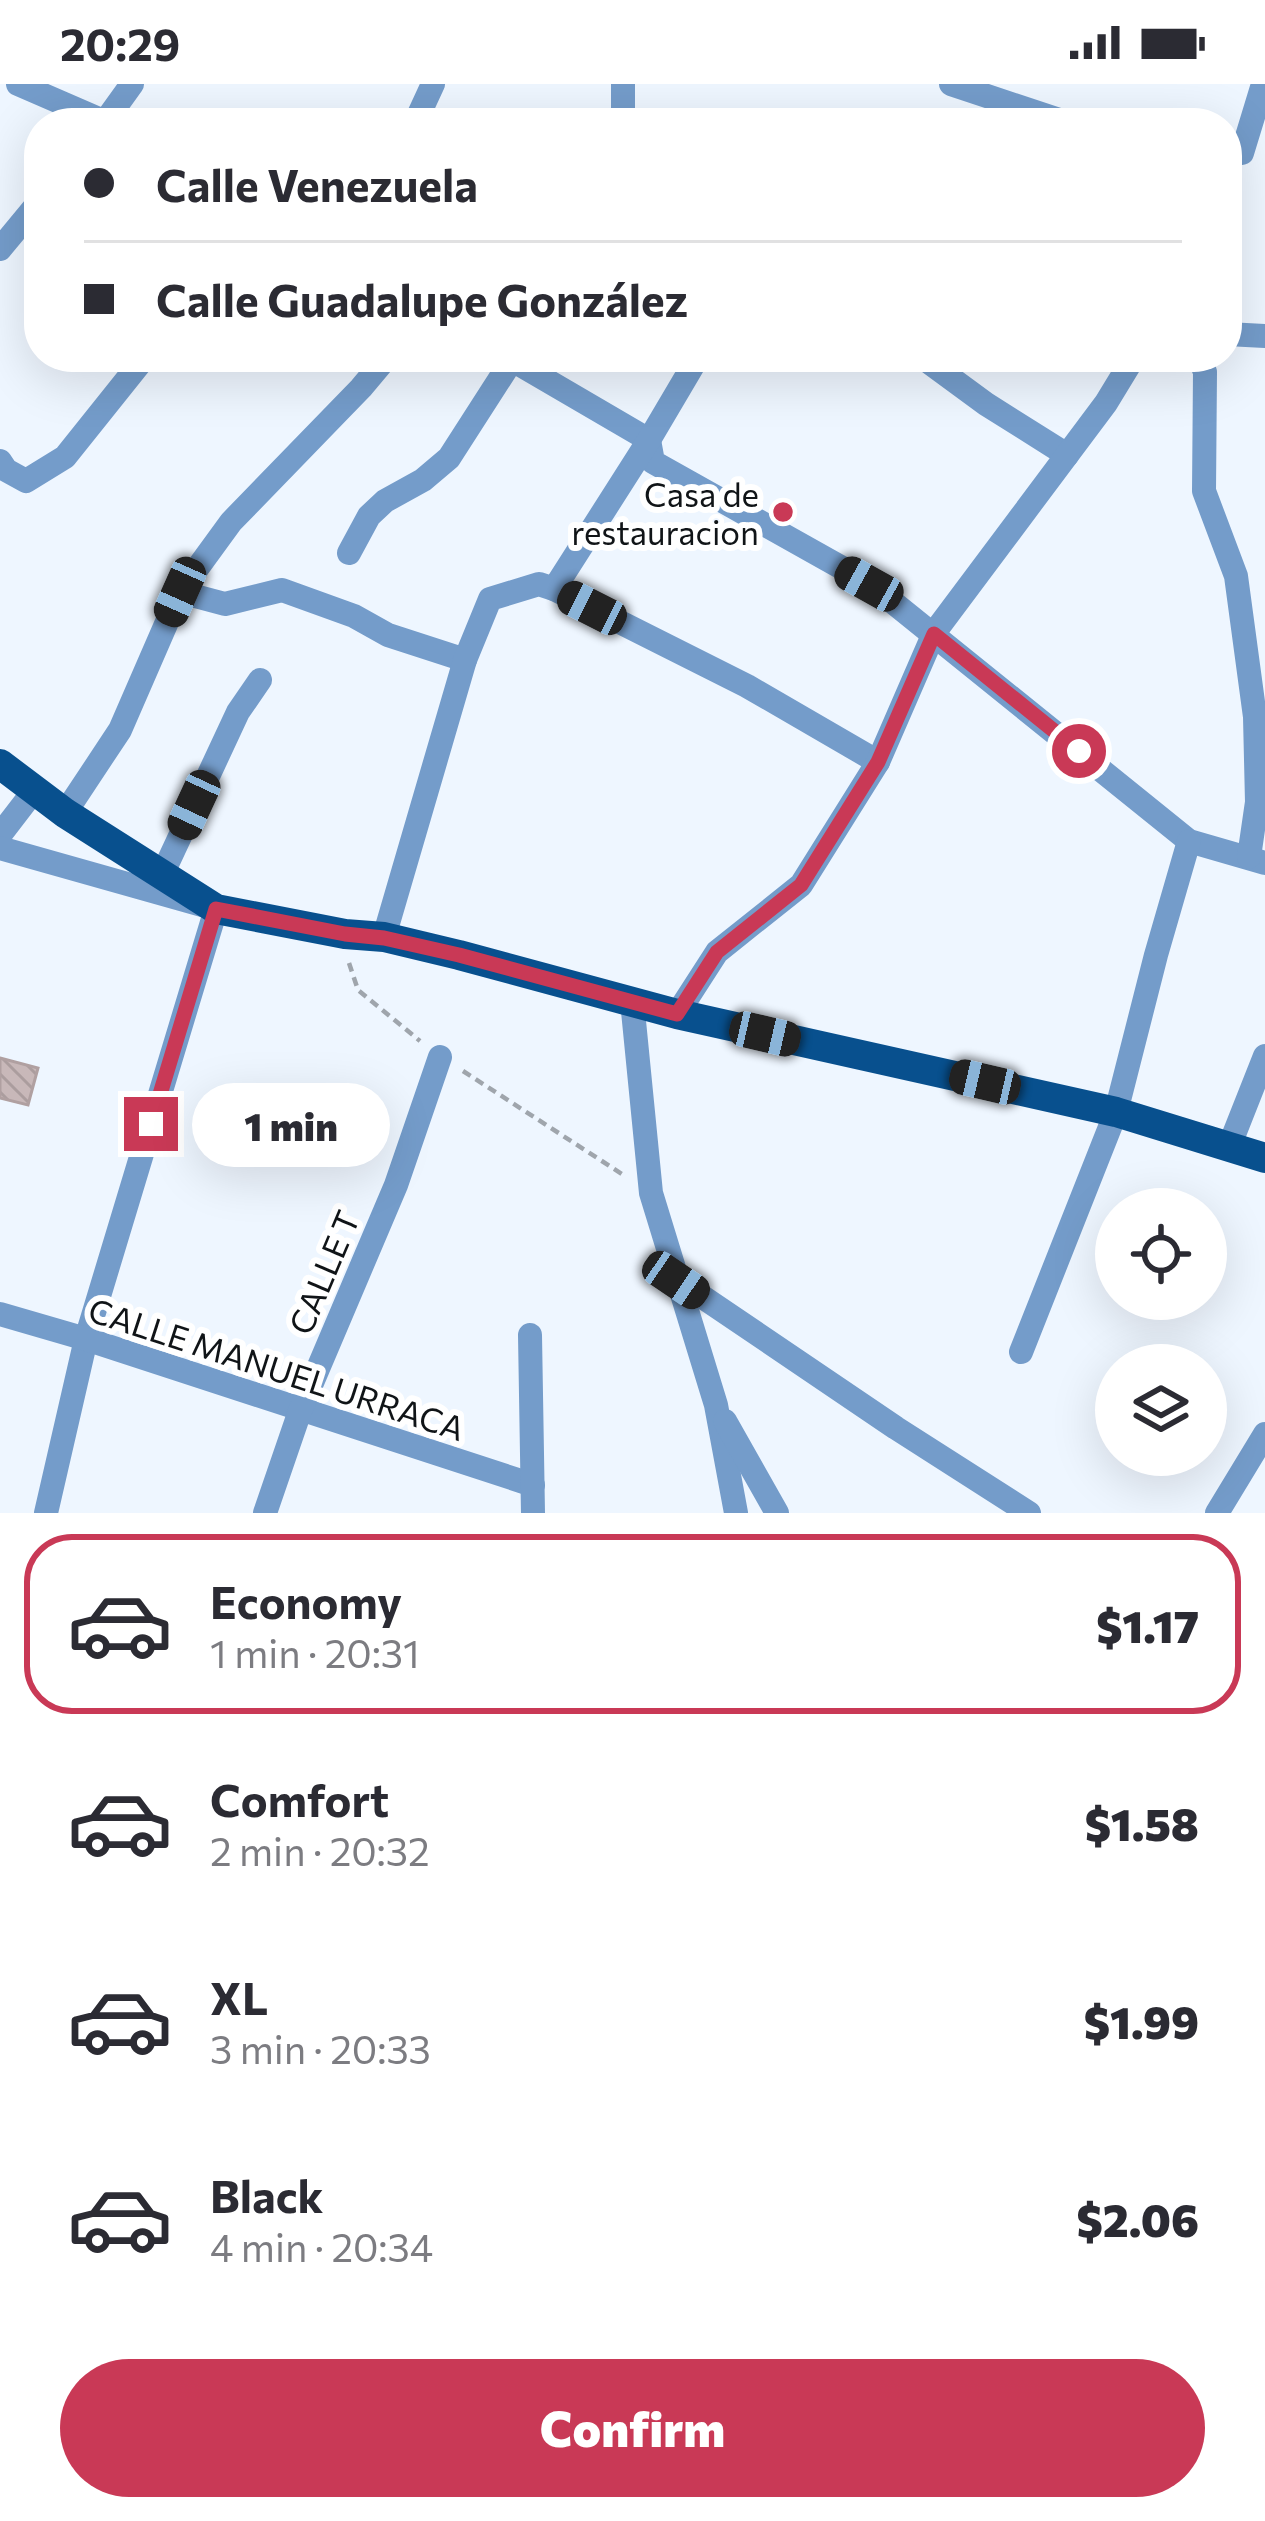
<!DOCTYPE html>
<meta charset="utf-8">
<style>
:root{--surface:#fff;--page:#f2f2f3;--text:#2b2b33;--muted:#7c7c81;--line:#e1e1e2;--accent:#c93956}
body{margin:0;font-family:Commissioner,sans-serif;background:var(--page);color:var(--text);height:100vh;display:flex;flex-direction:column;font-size:45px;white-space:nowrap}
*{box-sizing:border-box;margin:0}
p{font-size:39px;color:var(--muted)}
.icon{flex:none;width:66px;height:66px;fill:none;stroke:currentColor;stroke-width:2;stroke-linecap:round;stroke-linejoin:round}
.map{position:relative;height:1429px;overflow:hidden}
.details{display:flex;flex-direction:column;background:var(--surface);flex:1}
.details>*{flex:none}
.top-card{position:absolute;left:24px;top:24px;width:1218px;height:264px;border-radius:48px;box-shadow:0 12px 48px #0002;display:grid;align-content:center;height:264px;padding:0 60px;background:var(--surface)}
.fabs{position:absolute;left:1095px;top:1104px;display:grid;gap:24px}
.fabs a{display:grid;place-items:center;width:132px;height:132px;border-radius:50%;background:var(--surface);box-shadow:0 12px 48px #0002;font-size:60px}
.end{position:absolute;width:54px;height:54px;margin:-27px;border:15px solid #c93956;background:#fff;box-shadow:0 0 0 6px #fff}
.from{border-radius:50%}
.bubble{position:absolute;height:84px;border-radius:42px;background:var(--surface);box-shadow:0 12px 48px #0002;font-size:39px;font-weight:800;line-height:84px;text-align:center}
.car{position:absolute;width:36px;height:72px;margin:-36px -18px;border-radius:15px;box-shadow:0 0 9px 3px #0007;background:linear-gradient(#222 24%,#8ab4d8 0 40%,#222 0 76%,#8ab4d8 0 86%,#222 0)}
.top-card b{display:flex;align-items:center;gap:42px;height:114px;font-size:45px}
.top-card b+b{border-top:3px solid var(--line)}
.top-card i{width:30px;height:30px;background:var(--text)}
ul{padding:21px 0 0;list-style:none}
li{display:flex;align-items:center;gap:36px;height:180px;margin:0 24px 18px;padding:0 36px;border:6px solid transparent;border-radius:48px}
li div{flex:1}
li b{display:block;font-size:45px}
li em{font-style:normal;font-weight:800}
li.active{border-color:var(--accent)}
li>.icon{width:108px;height:108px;stroke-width:1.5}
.button{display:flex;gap:24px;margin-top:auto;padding:24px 60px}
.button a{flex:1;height:138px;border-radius:72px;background:var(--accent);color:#fff;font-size:48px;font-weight:800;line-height:138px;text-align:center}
.status{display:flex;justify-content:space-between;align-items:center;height:84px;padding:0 60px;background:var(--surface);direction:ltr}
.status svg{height:33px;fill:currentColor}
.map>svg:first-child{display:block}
.building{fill:url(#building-back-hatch);stroke:#b0a0a1;stroke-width:3}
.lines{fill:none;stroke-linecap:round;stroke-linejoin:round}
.path{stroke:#9fa5ac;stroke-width:4.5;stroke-dasharray:9 6;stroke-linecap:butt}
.minor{stroke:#749cca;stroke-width:24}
.primary{stroke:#08508e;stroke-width:30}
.route{stroke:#c93956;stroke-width:15}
.poi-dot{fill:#c93956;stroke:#fff;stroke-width:4.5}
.labels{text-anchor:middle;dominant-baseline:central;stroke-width:12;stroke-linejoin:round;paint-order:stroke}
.poi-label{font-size:33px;fill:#101417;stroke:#fff;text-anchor:end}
.street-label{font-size:33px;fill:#101417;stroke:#fff}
</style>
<div class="status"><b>20:29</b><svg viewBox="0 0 49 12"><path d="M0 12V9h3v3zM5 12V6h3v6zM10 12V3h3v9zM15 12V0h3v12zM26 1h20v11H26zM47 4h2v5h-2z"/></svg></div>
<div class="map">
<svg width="1265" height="1429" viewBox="0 0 1265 1429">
<defs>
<pattern id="building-back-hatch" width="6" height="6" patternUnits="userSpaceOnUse" patternTransform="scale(3)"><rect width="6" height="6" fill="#c8b8b9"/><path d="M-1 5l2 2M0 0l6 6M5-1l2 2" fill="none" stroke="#ab9d9e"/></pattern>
</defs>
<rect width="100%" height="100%" fill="#eef6ff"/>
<polygon class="building" points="0,974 38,984 28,1021 0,1014"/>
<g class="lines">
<g class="path">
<polyline points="349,879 358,906 420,957"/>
<polyline points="463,987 625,1092"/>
</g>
<g class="minor">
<polyline points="18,0 108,39"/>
<polyline points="951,0 1068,39"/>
<polyline points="104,39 132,0"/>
<polyline points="415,39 433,0"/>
<polyline points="623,39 623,0"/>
<polyline points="1242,69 1263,0"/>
<polyline points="0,165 39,118"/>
<polyline points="1227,250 1265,252"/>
<polyline points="507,273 649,356 653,378 869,499 1189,757 1265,779"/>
<polyline points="922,273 986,320 1067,371"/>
<polyline points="1199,273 1205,288 1204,407 1236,492 1255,633 1257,718 1249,773"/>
<polyline points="0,377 6,386 26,397 65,373 145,273"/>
<polyline points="349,469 369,432 385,417 423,396 449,374 512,276"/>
<polyline points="554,505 747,602 878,678"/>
<polyline points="180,508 225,520 282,506 354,532 388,551 465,576"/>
<polyline points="65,729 120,646 180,508 231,438 361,304 387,273"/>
<polyline points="0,751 33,708"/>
<polyline points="0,764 216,825 86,1255 46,1429"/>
<polyline points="162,791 238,628 260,596"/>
<polyline points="384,853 465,576 490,515 539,500 554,505 649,356 698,273"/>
<polyline points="632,917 651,1109 716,1321 736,1429"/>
<polyline points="677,930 717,868 801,801 878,678 934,549 1106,319 1134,273"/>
<polyline points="1229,1063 1265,972"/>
<polyline points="676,1195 896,1344 1029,1429"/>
<polyline points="0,1230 86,1255 533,1401"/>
<polyline points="530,1251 533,1429"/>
<polyline points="1021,1268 1116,1028 1156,871 1189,757"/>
<polyline points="725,1337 777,1429"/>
<polyline points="265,1429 300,1327 396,1101 440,973"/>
<polyline points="1217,1429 1265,1350"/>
</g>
<polyline class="primary" points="0,680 65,729 216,825 345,850 384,853 459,871 677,930 1116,1028 1265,1074"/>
</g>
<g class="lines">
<polyline class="route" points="151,1040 216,825 345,850 384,854 459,871 677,930 717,868 801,801 878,678 934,550 1079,667"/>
</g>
<circle class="poi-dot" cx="783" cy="428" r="12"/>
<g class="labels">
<g class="poi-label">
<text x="759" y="409">Casa de<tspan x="759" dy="38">restauracion</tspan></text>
</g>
<g class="street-label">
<text transform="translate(323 1188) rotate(-67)">CALLE T</text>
<text transform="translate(277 1284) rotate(18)">CALLE MANUEL URRACA</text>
</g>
</g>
</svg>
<div class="fabs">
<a><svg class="icon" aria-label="locate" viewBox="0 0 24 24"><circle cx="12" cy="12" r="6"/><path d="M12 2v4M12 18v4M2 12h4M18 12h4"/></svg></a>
<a><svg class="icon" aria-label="layers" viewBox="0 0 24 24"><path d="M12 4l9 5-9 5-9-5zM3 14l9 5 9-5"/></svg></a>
</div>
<i class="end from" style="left:1079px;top:667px"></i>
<i class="end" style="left:151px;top:1040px"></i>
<div class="bubble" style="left:192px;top:999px;width:198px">1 min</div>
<i class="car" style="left:869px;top:500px;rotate:299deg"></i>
<i class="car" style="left:180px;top:508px;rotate:204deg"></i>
<i class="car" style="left:592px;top:524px;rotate:297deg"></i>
<i class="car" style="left:194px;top:721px;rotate:205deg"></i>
<i class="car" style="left:765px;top:950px;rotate:103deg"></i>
<i class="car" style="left:985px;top:998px;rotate:283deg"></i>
<i class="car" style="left:676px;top:1196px;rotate:124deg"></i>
<div class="top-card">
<b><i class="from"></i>Calle Venezuela</b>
<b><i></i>Calle Guadalupe González</b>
</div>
</div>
<section class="details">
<ul>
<li class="active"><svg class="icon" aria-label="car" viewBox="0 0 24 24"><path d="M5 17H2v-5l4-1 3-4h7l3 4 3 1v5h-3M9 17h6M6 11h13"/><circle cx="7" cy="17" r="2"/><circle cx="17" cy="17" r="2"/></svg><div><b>Economy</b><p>1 min · 20:31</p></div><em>$1.17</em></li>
<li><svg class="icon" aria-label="car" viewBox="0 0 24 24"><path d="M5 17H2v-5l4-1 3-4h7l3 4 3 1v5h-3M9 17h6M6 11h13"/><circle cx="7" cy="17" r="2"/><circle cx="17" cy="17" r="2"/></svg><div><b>Comfort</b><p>2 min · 20:32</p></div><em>$1.58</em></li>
<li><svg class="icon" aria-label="car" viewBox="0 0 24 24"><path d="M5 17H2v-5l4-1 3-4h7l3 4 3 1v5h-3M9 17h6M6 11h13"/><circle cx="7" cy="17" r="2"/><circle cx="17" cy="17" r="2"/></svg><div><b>XL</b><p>3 min · 20:33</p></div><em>$1.99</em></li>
<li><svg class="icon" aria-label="car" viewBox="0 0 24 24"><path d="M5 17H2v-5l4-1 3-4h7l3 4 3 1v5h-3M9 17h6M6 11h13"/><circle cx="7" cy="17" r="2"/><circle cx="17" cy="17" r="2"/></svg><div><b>Black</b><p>4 min · 20:34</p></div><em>$2.06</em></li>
</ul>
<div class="button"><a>Confirm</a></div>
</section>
